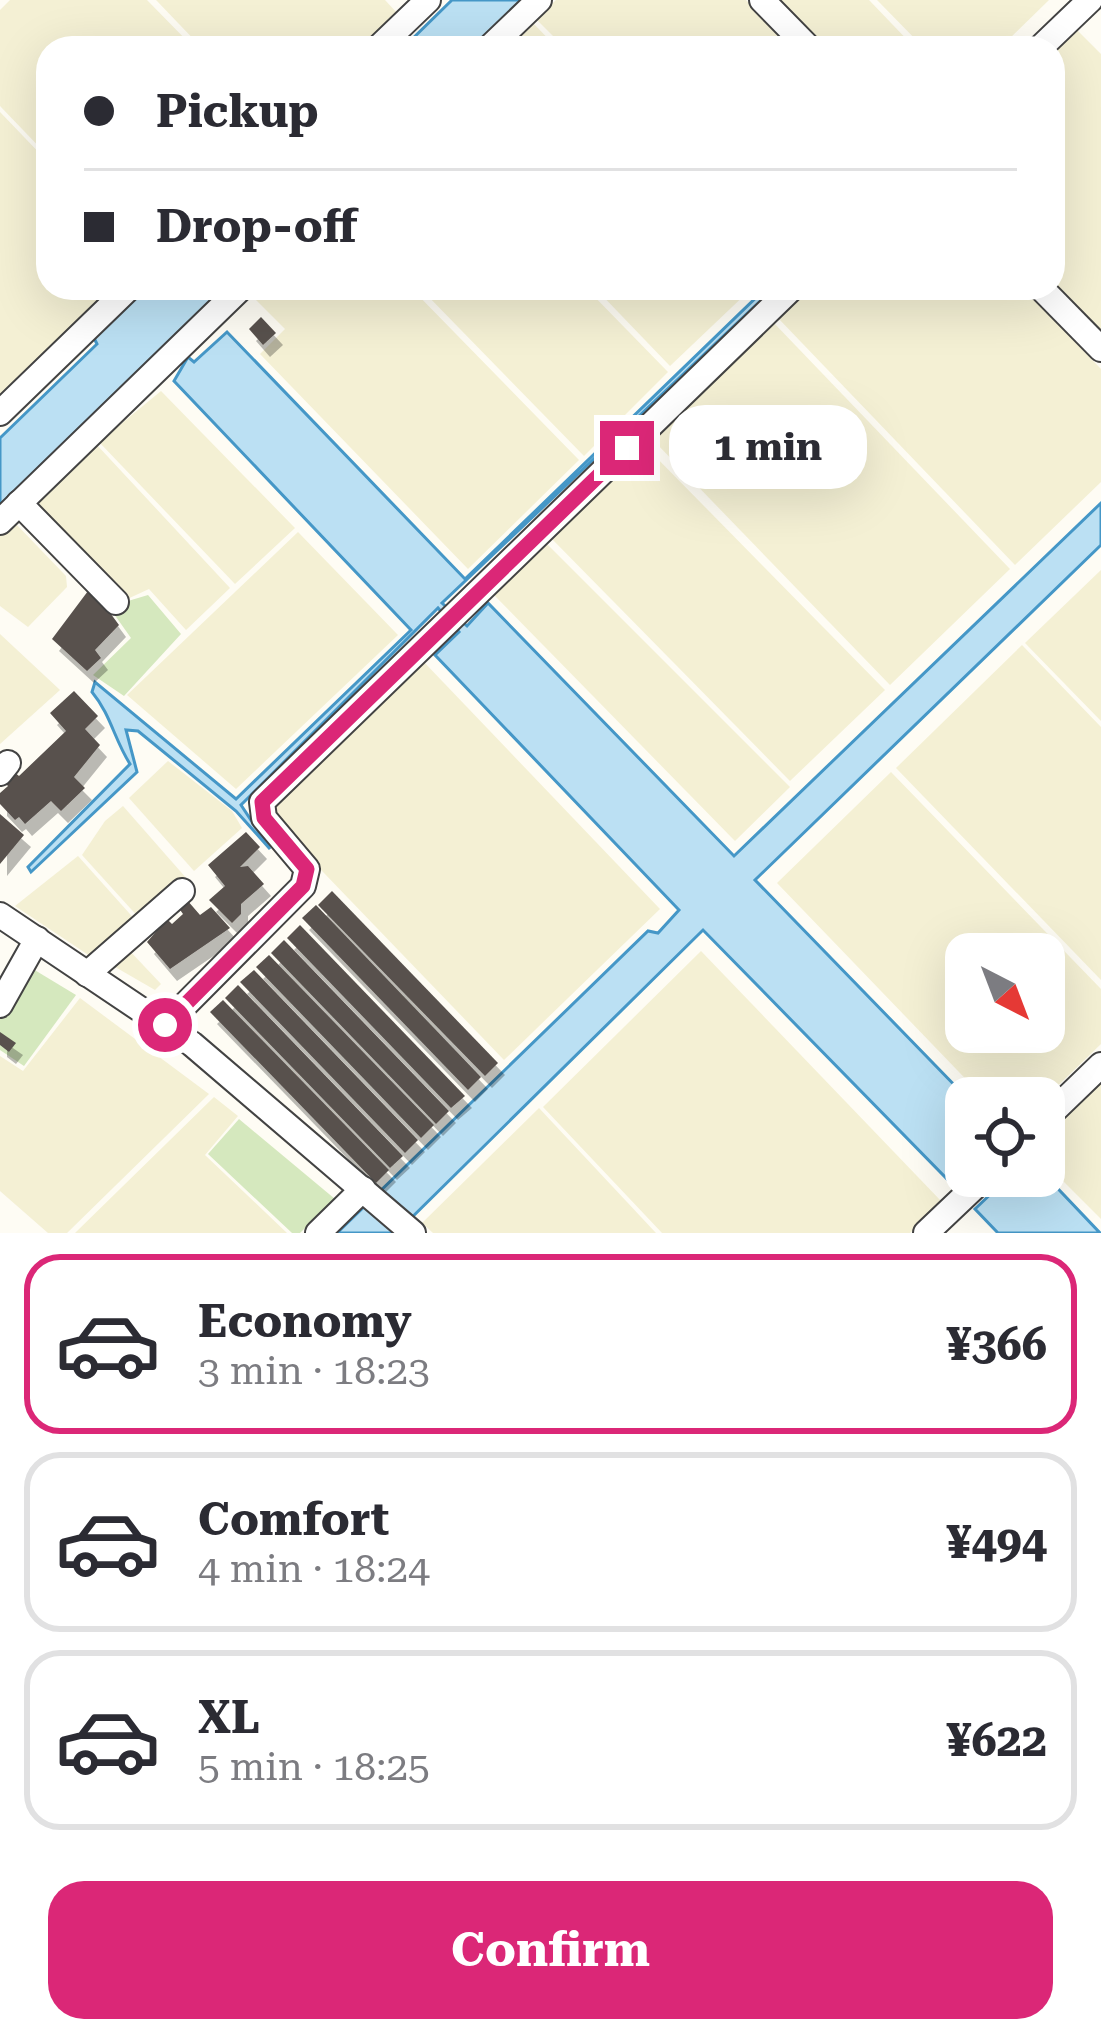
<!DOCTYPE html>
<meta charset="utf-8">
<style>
:root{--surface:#fff;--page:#f7f7f7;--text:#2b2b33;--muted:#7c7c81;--line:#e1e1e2;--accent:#db2777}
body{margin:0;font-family:"Roboto Serif",serif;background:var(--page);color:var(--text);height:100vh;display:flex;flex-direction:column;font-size:45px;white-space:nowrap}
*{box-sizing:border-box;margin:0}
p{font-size:39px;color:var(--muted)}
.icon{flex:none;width:66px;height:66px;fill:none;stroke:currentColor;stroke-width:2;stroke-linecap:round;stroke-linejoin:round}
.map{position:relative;height:1233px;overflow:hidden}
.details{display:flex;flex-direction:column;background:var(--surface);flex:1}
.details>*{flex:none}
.banner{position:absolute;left:36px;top:36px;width:1029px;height:264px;border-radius:36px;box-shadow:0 12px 48px #0002;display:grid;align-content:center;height:264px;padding:0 48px;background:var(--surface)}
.needle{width:78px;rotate:138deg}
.fabs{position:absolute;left:945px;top:933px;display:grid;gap:24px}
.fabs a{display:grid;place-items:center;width:120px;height:120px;border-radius:24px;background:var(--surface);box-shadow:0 12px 48px #0002;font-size:60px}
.end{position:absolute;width:54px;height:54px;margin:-27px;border:15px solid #db2777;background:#fff;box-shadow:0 0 0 6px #fff}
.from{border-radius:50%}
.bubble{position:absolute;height:84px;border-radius:36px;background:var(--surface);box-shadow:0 12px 48px #0002;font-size:39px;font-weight:700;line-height:84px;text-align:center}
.banner b{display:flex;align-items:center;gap:42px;height:114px;font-size:45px}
.banner b+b{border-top:3px solid var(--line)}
.banner i{width:30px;height:30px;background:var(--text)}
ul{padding:21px 0 0;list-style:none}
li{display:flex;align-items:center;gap:36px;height:180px;margin:0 24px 18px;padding:0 24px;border:6px solid var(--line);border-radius:36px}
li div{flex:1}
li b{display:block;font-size:45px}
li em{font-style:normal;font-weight:700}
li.on{border-color:var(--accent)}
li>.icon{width:108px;height:108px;stroke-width:1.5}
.button{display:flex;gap:24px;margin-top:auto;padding:24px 48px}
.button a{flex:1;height:138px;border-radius:36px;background:var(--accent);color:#fff;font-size:48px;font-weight:700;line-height:138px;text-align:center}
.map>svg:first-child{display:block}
.farmland{fill:#f4f0d4;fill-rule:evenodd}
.green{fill:#d5e8be}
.water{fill:#bbe0f3;stroke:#4597c7;stroke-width:3}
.building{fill:#58514d;filter:url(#shadow)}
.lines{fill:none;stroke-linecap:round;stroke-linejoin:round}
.minor-casing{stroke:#434343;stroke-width:28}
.minor{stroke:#fff;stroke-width:24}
.route{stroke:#db2777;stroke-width:15}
</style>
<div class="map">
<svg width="1101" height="1233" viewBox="0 0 1101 1233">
<defs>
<filter id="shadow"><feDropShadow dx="7" dy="12" stdDeviation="0" flood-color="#0004"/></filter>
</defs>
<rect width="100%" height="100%" fill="#fefcf4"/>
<g class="farmland">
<polygon points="10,0 147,0 194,48 48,48 48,156 0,106 0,10"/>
<polygon points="156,0 385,0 398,14 363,48 202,48"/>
<polygon points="556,0 746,0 792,48 565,48 536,19"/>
<polygon points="778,0 869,0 915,48 826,48"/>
<polygon points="877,0 1049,0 1000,48 924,48"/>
<polygon points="534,24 557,48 509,48"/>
<polygon points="1077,30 1101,54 1101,332 1053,282 1053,54"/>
<polygon points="0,112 48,162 48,288 118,288 0,401"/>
<polygon points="256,288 411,288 579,460 468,569 260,354 285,329 250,294"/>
<polygon points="420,288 586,288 668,372 584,456"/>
<polygon points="595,288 752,288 670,366"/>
<polygon points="810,288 1023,288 1101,369 1101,482 1015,565 778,318"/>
<polygon points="773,322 1010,569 890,685 653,440"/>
<polygon points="161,391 295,528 235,584 99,442"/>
<polygon points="96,444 230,588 186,630 149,589 123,601 36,505"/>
<polygon points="646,447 885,690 790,781 550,537"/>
<polygon points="14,522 66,576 67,587 28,627 0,606 0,535"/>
<polygon points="298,532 398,635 236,789 127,695"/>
<polygon points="545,542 790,787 735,841 493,594"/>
<polygon points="1101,570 1101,721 1025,643"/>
<polygon points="0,634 60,690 0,744"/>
<polygon points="1022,645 1101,727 1101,980 896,768"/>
<polygon points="422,660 660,909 504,1060 272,819 270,808"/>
<polygon points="168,761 232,811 242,828 194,871 129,798"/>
<path d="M891,772L1101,989V1044L1044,1099L984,1098L777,883ZM966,954H1044V1032H966Z"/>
<polygon points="123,806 187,879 140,919 82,855 105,821"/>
<polygon points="78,856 138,923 96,960 15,906"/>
<polygon points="127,948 161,984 155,990 110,964"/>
<polygon points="701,951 942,1202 910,1233 662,1233 543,1107"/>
<polygon points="80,998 209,1094 67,1233 48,1233 0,1191 0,1056 23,1071"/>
<polygon points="1101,1074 1101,1219 1044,1162 1044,1129"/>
<polygon points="214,1097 238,1116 205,1155 287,1233 75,1233"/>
<polygon points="539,1108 656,1233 433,1233 422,1223"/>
</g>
<g class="green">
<polygon points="148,595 181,634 124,696 93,675 131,638 114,614 118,604"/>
<polygon points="28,966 76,995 24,1066 0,1050 0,1011"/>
<polygon points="239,1119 335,1199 300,1233 292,1233 208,1154"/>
</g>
<g class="water">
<polygon points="452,0 522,0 473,48 403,48"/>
<polygon points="143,288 224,288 0,505 0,438 97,344 93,336"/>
<path d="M766,288H774L442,603L467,626L488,603L734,856L1101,503V545L755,880L967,1098L966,1168L951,1183L703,930L396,1233H337L648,931L658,933L679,910L435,655L459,632L438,608L241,805L270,849L236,811L138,731L126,730L137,772L31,872L28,867L130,764C114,739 111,715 92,692L95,682L236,799L411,630L174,381L188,357L194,362L227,332L465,579Z"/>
<polygon points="1044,1174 1100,1233 998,1233 975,1209 998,1187 987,1176 1004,1180"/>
</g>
<g class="building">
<polygon points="261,317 276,333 263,345 249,329"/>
<polygon points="91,587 119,625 95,650 101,658 87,671 52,639"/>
<polygon points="74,691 98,716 85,729 100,745 74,777 85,788 61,811 51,801 25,824 19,817 15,820 0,804 0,793 8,786 3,781 13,771 19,776 66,731 50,713"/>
<polygon points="0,814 24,835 0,864"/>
<polygon points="246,832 260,847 240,867 248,866 264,884 241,904 241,914 232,923 209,900 225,886 208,865"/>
<polygon points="332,891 498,1063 485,1076 318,905"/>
<polygon points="187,900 200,915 211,907 230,928 170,969 147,942 167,919 172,924 183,914 178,907"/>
<polygon points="316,905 481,1077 468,1090 302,918"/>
<polygon points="300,925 465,1096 451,1108 287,938"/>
<polygon points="284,940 449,1111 436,1124 271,953"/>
<polygon points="269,955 434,1125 421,1138 256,967"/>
<polygon points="254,970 418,1140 405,1153 240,982"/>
<polygon points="238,985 403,1156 390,1168 225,998"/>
<polygon points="223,1000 389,1170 376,1183 210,1012"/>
<polygon points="0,1032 16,1043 9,1052 0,1045"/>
</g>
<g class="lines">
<defs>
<g id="minor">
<polyline points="762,0 809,48"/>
<polyline points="378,48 428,0"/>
<polyline points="489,48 539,0"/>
<polyline points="1040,48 1090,0"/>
<polyline points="1041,288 1101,349"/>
<polyline points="0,413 129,288"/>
<polyline points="19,503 116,602"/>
<polyline points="0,522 241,288"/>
<polyline points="0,773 8,763"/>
<polyline points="0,915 192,1044 413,1233"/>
<polyline points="87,974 182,891"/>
<polyline points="0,1005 37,939"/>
<polyline points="165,1025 303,886 307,869 264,818 262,802 792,288"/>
<polyline points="1044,1120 1101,1065"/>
<polyline points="318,1233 363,1189"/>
<polyline points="926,1233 986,1176"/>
</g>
</defs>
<use href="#minor" class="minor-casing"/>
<use href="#minor" class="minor"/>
</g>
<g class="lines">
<polyline class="route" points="165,1025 303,886 307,869 264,818 262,802 627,448"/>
</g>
</svg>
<div class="fabs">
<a><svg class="needle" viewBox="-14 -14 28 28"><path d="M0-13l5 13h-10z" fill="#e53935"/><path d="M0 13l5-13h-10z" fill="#7c7c81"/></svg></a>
<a><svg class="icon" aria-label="locate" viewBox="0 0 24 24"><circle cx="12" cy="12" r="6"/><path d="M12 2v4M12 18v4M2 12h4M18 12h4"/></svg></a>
</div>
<i class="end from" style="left:165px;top:1025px"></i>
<i class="end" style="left:627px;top:448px"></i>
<div class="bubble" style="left:669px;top:405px;width:198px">1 min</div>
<div class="banner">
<b><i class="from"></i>Pickup</b>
<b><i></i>Drop-off</b>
</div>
</div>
<section class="details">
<ul>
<li class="on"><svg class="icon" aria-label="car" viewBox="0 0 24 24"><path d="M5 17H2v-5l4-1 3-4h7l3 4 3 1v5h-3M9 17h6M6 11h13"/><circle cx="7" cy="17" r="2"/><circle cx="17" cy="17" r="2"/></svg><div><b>Economy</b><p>3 min · 18:23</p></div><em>¥366</em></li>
<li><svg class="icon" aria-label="car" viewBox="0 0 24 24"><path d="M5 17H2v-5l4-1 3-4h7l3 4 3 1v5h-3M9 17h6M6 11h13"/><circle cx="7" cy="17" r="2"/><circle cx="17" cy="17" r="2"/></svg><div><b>Comfort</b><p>4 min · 18:24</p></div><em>¥494</em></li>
<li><svg class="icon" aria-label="car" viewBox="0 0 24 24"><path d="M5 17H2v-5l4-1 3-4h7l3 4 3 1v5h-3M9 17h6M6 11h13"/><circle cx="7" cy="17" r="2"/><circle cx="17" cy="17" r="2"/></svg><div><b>XL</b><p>5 min · 18:25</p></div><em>¥622</em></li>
</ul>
<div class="button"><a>Confirm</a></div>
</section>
